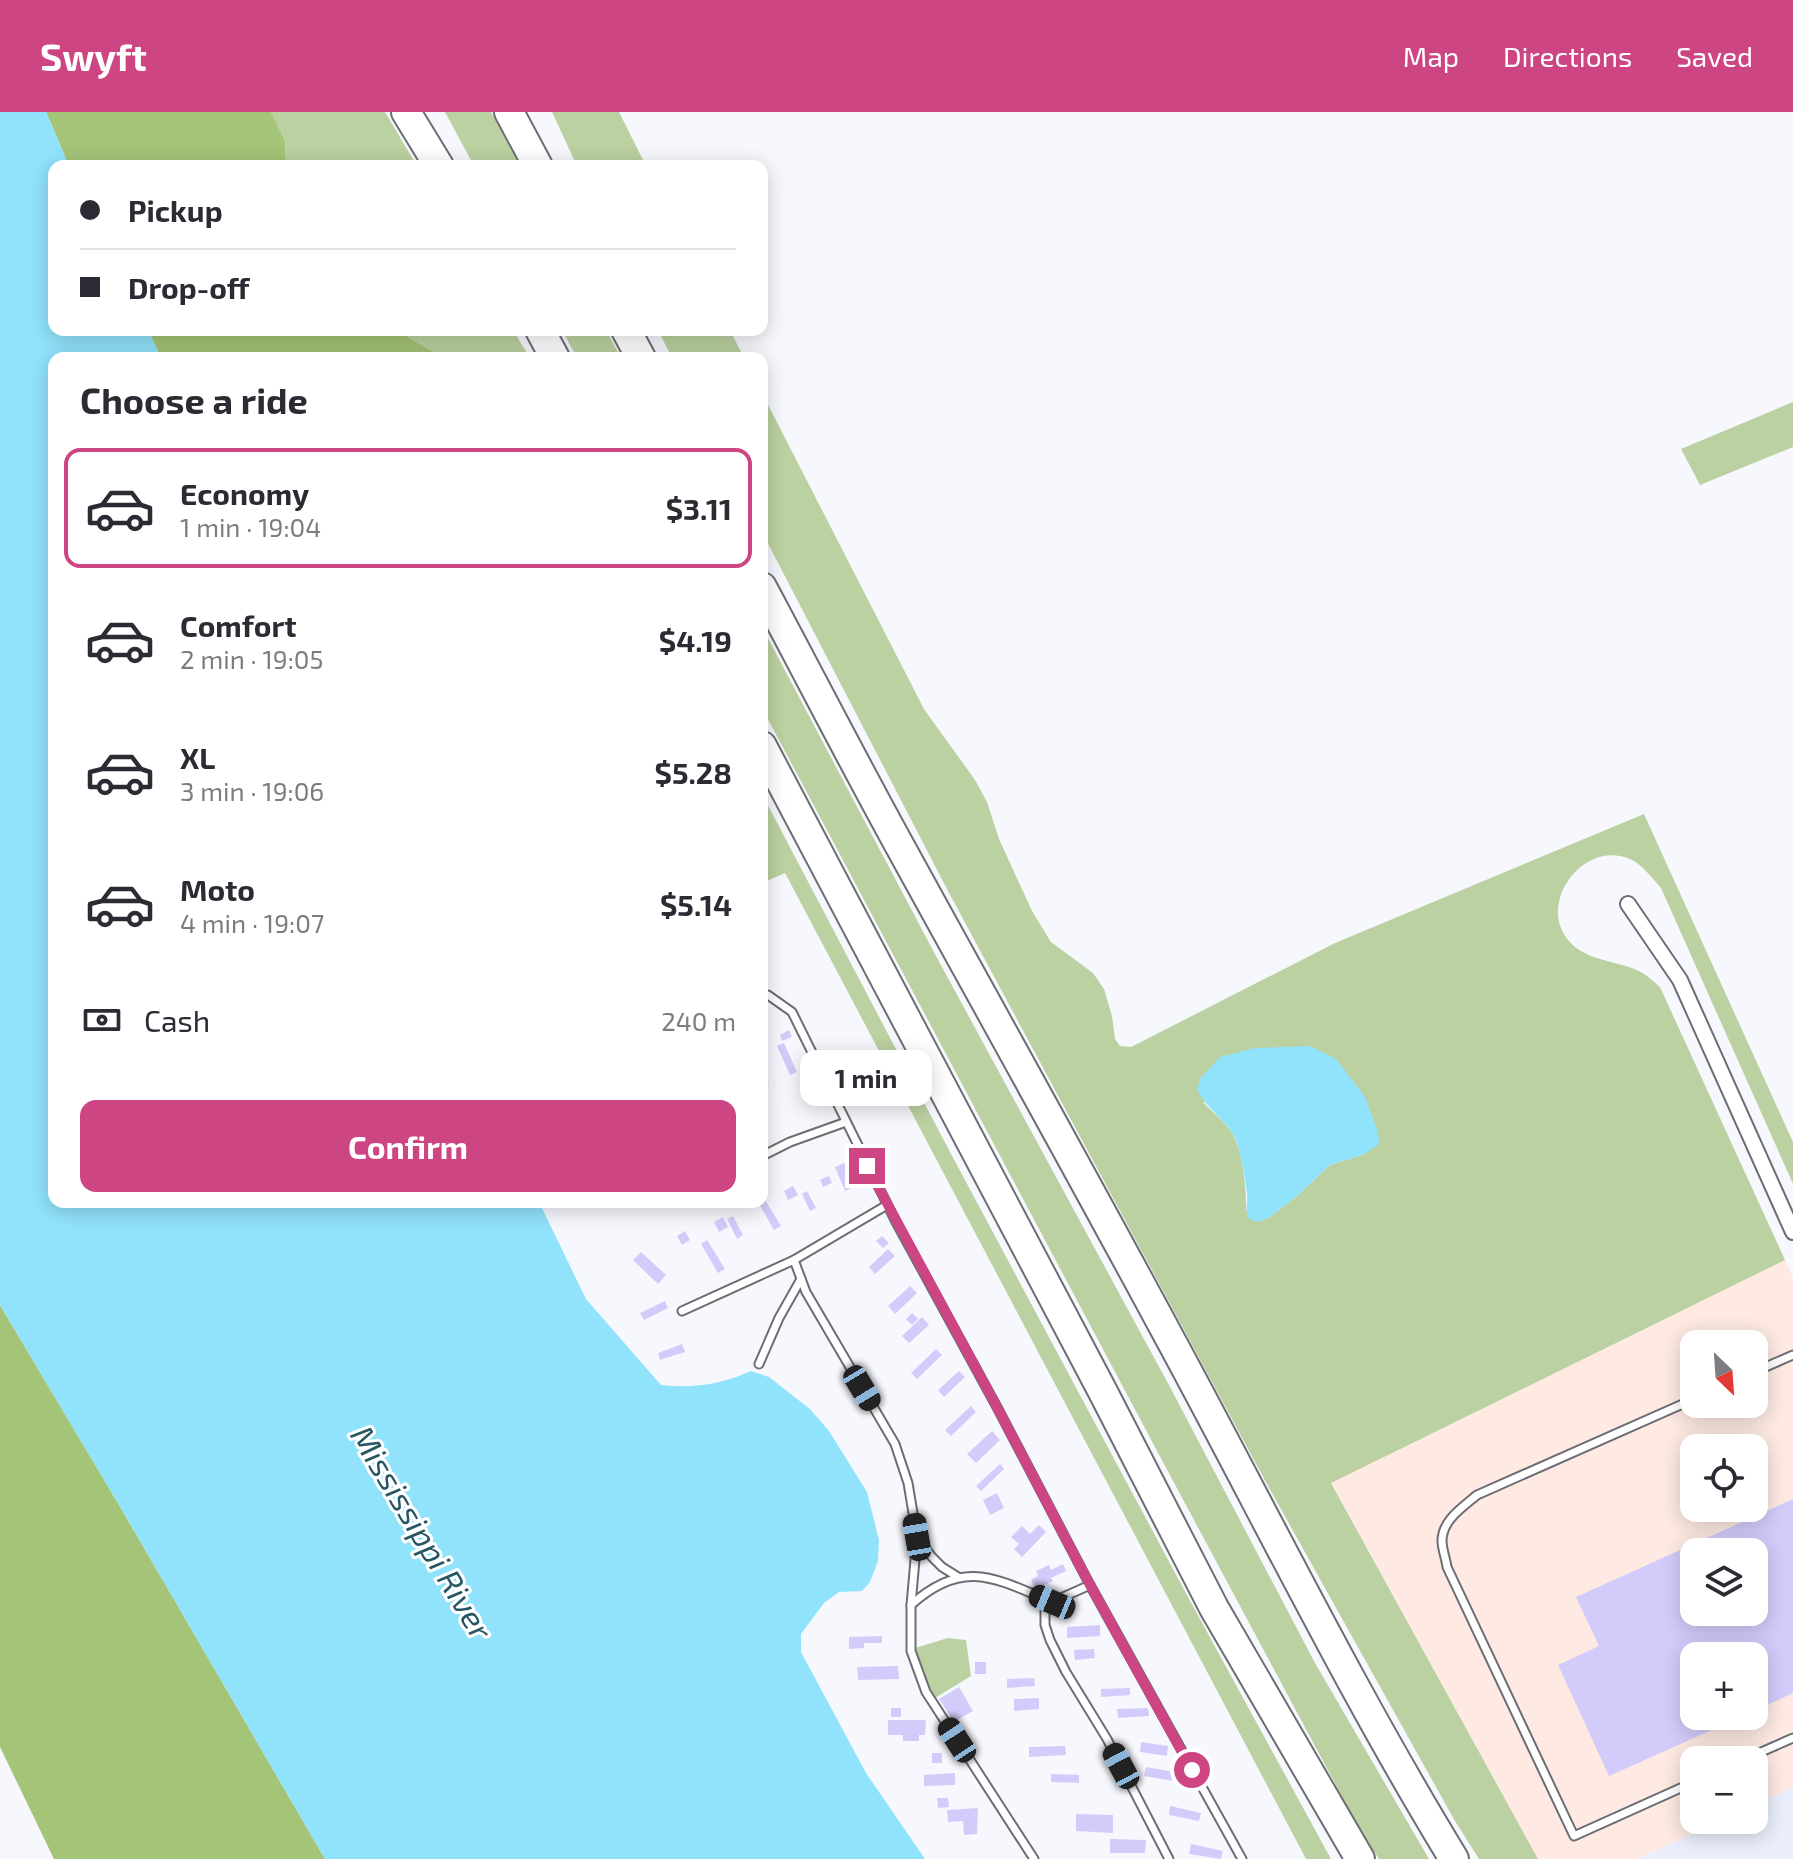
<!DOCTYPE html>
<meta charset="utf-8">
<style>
:root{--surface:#fff;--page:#f2f2f3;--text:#2b2b33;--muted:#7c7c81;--line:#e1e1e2;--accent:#cd4582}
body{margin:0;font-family:"Exo 2",sans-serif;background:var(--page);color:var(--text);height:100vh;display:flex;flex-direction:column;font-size:30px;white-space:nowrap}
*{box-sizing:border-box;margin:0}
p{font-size:26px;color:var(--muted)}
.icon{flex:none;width:44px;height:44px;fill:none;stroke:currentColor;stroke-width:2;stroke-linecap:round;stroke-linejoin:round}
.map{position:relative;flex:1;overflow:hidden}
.panel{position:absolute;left:48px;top:240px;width:720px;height:856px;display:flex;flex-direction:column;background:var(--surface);border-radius:16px;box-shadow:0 4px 20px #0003}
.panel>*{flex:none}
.hud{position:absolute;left:48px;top:48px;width:720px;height:176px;border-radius:16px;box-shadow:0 4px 20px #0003;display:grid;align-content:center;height:176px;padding:0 32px;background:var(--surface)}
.needle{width:52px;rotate:155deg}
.fabs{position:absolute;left:1680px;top:1218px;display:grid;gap:16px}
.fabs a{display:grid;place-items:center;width:88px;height:88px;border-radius:16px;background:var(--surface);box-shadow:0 4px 20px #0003;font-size:40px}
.end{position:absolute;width:36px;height:36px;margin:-18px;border:10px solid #cd4582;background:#fff;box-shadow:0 0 0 4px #fff}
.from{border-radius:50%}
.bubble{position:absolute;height:56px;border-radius:16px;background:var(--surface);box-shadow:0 4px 20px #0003;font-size:26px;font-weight:700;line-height:56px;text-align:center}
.car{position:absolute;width:24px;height:48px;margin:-24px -12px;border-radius:10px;box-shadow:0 0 6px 2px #0007;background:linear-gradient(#222 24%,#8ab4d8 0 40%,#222 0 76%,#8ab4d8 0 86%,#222 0)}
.hud b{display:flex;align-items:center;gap:28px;height:76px;font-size:30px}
.hud b+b{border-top:2px solid var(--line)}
.hud i{width:20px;height:20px;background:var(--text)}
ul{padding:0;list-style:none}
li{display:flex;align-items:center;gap:24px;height:120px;margin:0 16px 12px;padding:0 16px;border:4px solid transparent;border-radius:16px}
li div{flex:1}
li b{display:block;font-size:30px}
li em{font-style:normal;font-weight:700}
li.active{border-color:var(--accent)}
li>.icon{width:72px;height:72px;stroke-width:1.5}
h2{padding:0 32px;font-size:36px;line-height:96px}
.pay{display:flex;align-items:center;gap:20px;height:88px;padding:0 32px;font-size:30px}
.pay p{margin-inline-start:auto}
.action{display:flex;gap:16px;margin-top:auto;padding:16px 32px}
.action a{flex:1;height:92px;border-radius:16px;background:var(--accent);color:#fff;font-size:32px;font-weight:700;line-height:92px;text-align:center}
header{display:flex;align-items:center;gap:48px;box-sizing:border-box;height:112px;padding:0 40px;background:var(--accent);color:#fff}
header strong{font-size:38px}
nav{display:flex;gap:44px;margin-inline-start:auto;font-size:28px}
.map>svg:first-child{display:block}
.built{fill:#ebeefc}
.industrial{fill:#feeae3;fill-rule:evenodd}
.green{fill:#bcd1a1;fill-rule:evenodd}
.forest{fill:#a4c477}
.water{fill:#91e3fc}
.building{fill:#d3ccfb;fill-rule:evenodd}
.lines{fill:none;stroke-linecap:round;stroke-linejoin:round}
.service-casing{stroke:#6c6e74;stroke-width:11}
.minor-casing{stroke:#6c6e74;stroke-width:18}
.motorway-casing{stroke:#6c6e74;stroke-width:32}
.service{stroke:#fff;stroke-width:7}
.minor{stroke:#fff;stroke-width:14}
.motorway{stroke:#fff;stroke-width:28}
.route{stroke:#cd4582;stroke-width:10}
.labels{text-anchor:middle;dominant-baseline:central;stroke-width:6;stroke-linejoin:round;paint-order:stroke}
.water-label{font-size:32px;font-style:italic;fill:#275663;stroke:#fff}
</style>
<header>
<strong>Swyft</strong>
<nav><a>Map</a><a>Directions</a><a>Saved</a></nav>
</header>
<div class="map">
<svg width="1793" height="1747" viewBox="0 0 1793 1747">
<rect width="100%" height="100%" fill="#f7f8fe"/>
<polygon class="built" points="1793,1675 1793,1747 1637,1747 1722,1708 1754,1708 1754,1693"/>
<path class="industrial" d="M1785,1148L1793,1165V1675L1754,1693V1648H1694V1708H1722L1637,1747H1538L1331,1370ZM1694,1232H1754V1292H1694ZM1694,1336H1754V1396H1694ZM1694,1440H1754V1500H1694ZM1694,1544H1754V1604H1694Z"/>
<g class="green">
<polygon points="271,0 385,0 417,54 286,54 285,29"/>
<polygon points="445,0 491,0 520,54 474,54"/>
<polygon points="552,0 619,0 646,54 577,54"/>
<polygon points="396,218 513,218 530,246 444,246"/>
<polygon points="562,218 606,218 621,246 577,246"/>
<polygon points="658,218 730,218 744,246 672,246"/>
<path d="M762,281L924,597L975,668L987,690L999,727L1032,799L1051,830L1093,861L1104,877L1112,904L1115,927L1120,934L1131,935L1335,831L1644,702L1793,1030V1072L1661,776C1652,766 1642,752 1630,747C1584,727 1537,790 1568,828C1586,850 1618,848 1641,860C1648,864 1654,870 1660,875L1785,1148L1331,1371L1538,1747H1479L1455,1709L1268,1374L948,779L762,420ZM1203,990L1365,1042L1330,1053L1297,1084L1267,1107L1246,1098C1247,1080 1243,1046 1236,1029C1231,1014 1214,1002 1203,990Z"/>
<polygon points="1793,290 1793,335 1700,373 1681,337"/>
<polygon points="762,515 936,844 1170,1275 1315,1551 1429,1747 1379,1747 1361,1720 1164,1352 762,596"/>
<polygon points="762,682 950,1040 1188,1485 1331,1747 1306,1747 785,761 762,771"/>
<polygon points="948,1526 966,1528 971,1564 935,1586 920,1553 915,1536"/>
</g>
<g class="forest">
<polygon points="46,0 271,0 285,29 286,53 69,54"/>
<polygon points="148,218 396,218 444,246 161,246"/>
<polygon points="0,1193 122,1398 325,1747 54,1747 0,1635"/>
</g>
<g class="water">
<path d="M0,0H46L69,54H54V218H148L161,246H54V1090H539L586,1187L661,1273C693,1277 722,1272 751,1259L769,1265L810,1297L829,1319L867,1380L879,1428L878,1449L870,1470L862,1479L839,1480L824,1491L801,1522V1540L866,1661L925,1747H325L122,1398L0,1193Z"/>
<path d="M1310,934L1336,947L1365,985L1378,1020L1379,1032L1365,1042L1330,1053L1297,1084L1267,1107L1257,1110L1248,1106C1245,1097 1248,1090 1247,1081C1246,1071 1240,1035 1235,1026C1226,1008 1207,997 1197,978L1200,967L1220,945L1255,936Z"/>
</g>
<g class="building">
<polygon points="789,918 792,925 782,929 780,923"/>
<polygon points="784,931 797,960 790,963 777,934"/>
<polygon points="762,959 769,974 762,977"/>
<polygon points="844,1051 854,1075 845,1079 835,1055"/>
<polygon points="829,1064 832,1071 823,1075 820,1068"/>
<polygon points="793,1074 798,1083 788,1088 784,1079"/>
<polygon points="807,1079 816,1096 810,1099 802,1082"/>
<polygon points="762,1083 781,1114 774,1118 758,1090 762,1090"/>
<polygon points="733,1104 743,1123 737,1127 727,1107"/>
<polygon points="723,1105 728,1115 719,1120 714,1110"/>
<polygon points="685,1119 690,1128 682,1133 677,1124"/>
<polygon points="882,1124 889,1131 883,1136 876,1129"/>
<polygon points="707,1128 725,1157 718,1161 701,1132"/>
<polygon points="888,1137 895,1144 875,1162 869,1155"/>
<polygon points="641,1140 666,1163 658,1172 633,1148"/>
<polygon points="910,1174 917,1181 895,1202 888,1194"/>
<polygon points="665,1189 668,1196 644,1208 640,1201"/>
<polygon points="912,1201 918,1207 912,1213 906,1207"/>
<polygon points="922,1205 929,1213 909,1231 902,1224"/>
<polygon points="682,1232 685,1240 660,1248 658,1241"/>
<polygon points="936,1237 942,1243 917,1267 911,1261"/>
<polygon points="959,1259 965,1265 944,1285 938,1278"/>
<polygon points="971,1294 976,1300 951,1324 945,1318"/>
<polygon points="992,1319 1000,1328 976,1351 967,1342"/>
<polygon points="1000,1352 1004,1357 981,1379 976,1374"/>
<polygon points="997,1381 1004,1396 990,1403 983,1388"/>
<path d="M1793,1387V1581L1754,1599V1544H1694V1604H1743L1609,1664L1558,1553L1599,1534L1576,1485ZM1694,1440H1754V1500H1694Z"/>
<polygon points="1039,1413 1046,1420 1022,1445 1014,1437 1019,1432 1011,1425 1022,1414 1030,1422"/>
<polygon points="1063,1452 1066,1459 1051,1466 1053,1469 1038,1476 1037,1473 1034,1474 1031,1468 1038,1464 1036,1459 1049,1453 1051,1458"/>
<polygon points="1100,1513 1100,1524 1067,1526 1067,1515"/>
<polygon points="882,1524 882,1531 864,1531 864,1536 849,1537 849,1525"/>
<polygon points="1094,1537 1095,1546 1075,1548 1074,1538"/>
<rect x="975" y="1550" width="11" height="12"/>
<polygon points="898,1554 899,1567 858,1568 857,1555"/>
<polygon points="1034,1566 1035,1574 1007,1576 1007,1567"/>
<polygon points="959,1575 973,1599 954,1610 939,1587"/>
<polygon points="1130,1576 1130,1583 1101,1585 1101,1577"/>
<polygon points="1039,1586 1039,1597 1014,1599 1014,1587"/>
<rect x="891" y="1596" width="10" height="9"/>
<polygon points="1148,1596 1149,1604 1118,1606 1117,1597"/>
<polygon points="888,1608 926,1608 925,1623 919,1623 919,1629 903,1629 903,1623 888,1623"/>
<polygon points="1141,1630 1168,1634 1167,1644 1140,1640"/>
<polygon points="1065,1634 1066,1643 1029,1645 1029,1635"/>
<rect x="932" y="1641" width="10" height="10"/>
<polygon points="1146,1655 1175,1660 1173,1669 1144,1664"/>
<polygon points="955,1661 955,1673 924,1674 924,1663"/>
<polygon points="1051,1662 1079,1663 1079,1671 1051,1670"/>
<polygon points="1179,1663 1187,1664 1185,1672 1177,1671"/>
<polygon points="937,1686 948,1686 949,1695 938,1696"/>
<polygon points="1170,1694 1201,1701 1199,1709 1169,1703"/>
<polygon points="978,1696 977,1722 964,1723 963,1709 948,1710 947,1698"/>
<polygon points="1076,1702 1113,1703 1113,1721 1076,1719"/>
<polygon points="1110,1727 1146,1728 1145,1741 1110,1741"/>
<polygon points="1191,1732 1223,1739 1221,1747 1189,1742"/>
</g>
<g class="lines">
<defs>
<g id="service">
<polyline points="762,883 768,883 792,900 896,1110 998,1297 1090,1473"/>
<polyline points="762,1044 790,1030 846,1010"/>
<polyline points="887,1093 794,1148 806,1180 895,1332 908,1371 917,1425 932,1445 942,1455 958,1465"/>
<polyline points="682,1199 794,1148"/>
<polyline points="759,1252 779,1206 801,1167"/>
<polyline points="1754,1260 1793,1243"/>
<path d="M1694,1287L1477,1383C1463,1395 1442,1408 1442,1429C1442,1437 1446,1447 1447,1455L1574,1724L1694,1670"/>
<polyline points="1052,1490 1045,1499 1045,1513 1050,1528 1066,1560 1107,1627 1169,1747"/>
<polyline points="911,1493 917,1425"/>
<polyline points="1743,1648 1793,1626"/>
<path d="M1034,1747L926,1580L911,1539V1493C963,1446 995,1466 1052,1490L1090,1473L1242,1747"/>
</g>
<polyline id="minor" points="1628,792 1680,868 1793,1120"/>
<g id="motorway">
<polyline points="406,0 439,54"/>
<polyline points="509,0 538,54"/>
<polyline points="540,218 555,246"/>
<polyline points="626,218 641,246"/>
<path d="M762,475C809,563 854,651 902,738C991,900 1081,1061 1168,1223C1263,1398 1350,1577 1454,1747"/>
<polyline points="762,634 1103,1280 1214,1496 1360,1747"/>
</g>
</defs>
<use href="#service" class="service-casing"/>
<use href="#minor" class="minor-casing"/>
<use href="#motorway" class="motorway-casing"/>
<use href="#service" class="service"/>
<use href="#minor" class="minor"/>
<use href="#motorway" class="motorway"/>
</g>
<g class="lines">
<polyline class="route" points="867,1054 998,1297 1090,1473 1192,1658"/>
</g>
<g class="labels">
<g class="water-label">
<text transform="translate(423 1420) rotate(59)">Mississippi River</text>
</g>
</g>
</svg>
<div class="fabs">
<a><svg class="needle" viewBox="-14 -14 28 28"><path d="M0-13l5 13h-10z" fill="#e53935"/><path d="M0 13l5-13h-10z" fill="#7c7c81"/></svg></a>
<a><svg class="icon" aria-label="locate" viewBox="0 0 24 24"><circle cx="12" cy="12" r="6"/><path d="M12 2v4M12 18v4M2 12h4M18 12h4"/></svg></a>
<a><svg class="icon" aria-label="layers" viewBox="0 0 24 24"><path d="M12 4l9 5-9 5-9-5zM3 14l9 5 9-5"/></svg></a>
<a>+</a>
<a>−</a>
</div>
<i class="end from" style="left:1192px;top:1658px"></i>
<i class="end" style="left:867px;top:1054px"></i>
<div class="bubble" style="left:800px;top:938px;width:132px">1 min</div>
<i class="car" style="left:862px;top:1276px;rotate:149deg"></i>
<i class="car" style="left:917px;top:1425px;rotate:350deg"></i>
<i class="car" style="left:1052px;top:1490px;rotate:293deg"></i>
<i class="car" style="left:957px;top:1628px;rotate:327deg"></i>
<i class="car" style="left:1121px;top:1654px;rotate:332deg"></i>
<div class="hud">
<b><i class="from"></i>Pickup</b>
<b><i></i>Drop-off</b>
</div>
<section class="panel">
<h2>Choose a ride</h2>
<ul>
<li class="active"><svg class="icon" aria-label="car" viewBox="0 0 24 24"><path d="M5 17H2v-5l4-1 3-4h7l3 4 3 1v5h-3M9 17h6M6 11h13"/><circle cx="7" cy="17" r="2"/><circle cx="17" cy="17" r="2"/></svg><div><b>Economy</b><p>1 min · 19:04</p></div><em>$3.11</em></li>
<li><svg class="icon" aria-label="car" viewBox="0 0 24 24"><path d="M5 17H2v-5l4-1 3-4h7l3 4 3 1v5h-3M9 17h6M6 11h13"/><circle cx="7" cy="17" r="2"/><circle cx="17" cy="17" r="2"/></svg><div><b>Comfort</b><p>2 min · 19:05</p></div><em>$4.19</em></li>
<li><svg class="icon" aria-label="car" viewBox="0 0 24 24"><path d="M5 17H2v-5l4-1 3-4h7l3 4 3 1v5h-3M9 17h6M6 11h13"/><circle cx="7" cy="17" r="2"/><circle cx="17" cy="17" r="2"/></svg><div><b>XL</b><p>3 min · 19:06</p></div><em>$5.28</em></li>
<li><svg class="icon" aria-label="car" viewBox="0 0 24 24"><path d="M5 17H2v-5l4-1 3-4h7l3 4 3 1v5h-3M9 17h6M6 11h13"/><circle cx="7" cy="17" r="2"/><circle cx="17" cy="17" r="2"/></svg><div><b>Moto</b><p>4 min · 19:07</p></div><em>$5.14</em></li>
</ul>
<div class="pay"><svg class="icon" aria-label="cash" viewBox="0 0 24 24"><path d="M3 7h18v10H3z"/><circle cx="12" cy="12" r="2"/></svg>Cash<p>240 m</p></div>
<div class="action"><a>Confirm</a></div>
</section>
</div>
